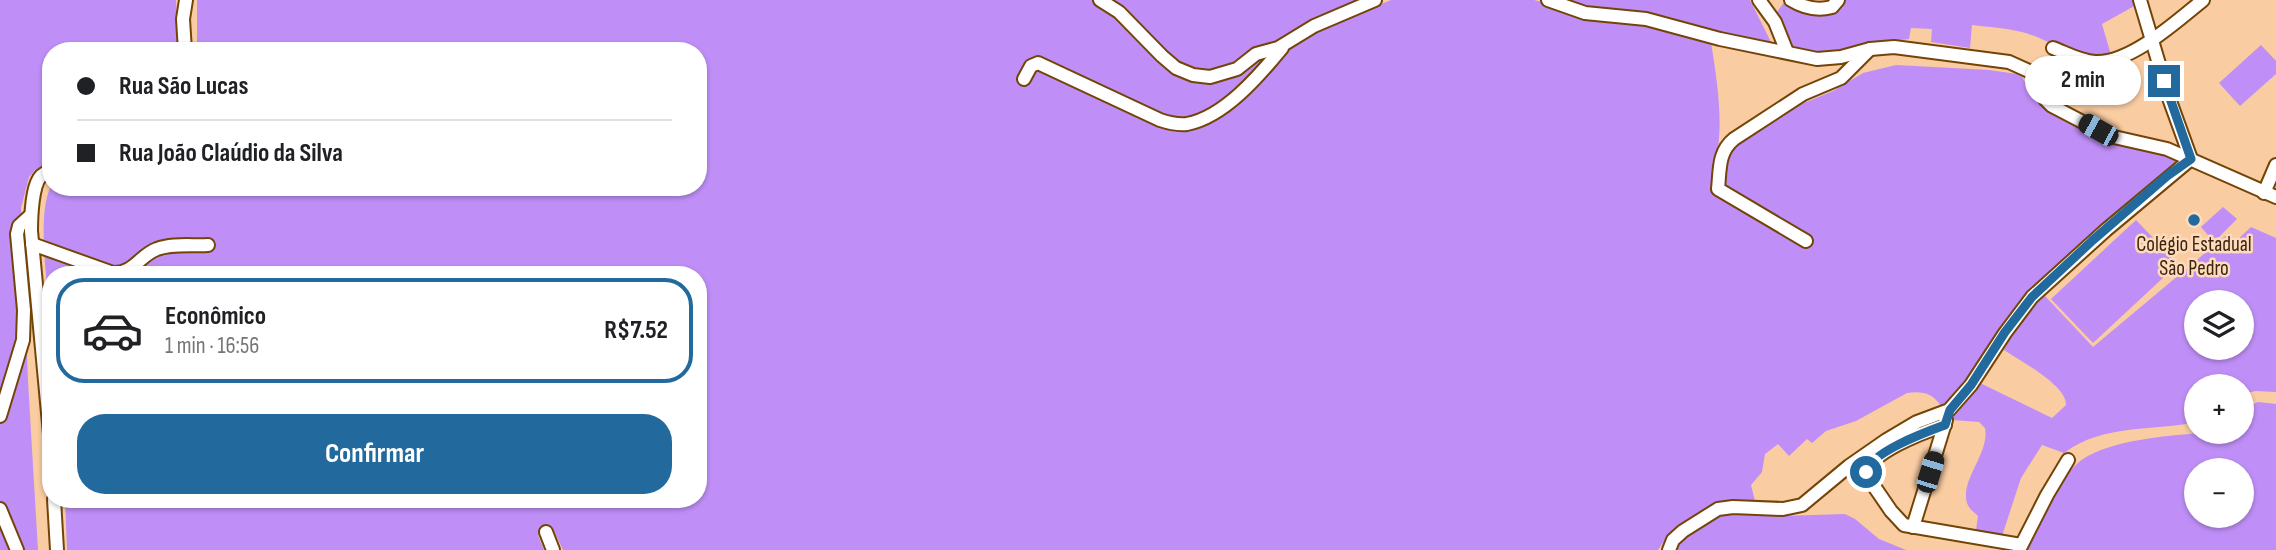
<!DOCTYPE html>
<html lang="pt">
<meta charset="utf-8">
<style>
:root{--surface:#fff;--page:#f6f6f6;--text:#202124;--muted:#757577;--line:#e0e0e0;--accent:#226a9e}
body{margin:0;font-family:"Sofia Sans Condensed",sans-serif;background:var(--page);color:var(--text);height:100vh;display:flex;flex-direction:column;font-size:26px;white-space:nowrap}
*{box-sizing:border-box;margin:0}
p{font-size:23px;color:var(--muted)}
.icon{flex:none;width:38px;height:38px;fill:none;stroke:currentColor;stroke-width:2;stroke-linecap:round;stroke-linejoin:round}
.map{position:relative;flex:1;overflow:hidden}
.panel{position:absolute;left:42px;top:266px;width:665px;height:242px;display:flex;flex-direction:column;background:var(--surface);border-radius:28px;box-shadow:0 2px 5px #0004}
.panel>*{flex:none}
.hud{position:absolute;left:42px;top:42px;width:665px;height:154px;border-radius:28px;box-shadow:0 2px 5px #0004;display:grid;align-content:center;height:154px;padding:0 35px;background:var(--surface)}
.fabs{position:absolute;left:2184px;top:290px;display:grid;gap:14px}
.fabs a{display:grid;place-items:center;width:70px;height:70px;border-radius:50%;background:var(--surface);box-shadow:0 2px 5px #0004;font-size:35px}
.end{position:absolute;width:32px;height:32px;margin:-16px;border:9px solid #226a9e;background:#fff;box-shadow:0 0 0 4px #fff}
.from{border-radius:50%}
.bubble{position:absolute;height:49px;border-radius:24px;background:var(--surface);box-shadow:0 2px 5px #0004;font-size:23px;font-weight:700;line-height:49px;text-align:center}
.car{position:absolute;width:21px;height:42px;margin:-21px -10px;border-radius:9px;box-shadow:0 0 5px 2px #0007;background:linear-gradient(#222 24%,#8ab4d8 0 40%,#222 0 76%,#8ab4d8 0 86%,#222 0)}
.hud b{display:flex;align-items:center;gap:24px;height:66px;font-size:26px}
.hud b+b{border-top:2px solid var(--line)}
.hud i{width:18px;height:18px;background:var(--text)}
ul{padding:12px 0 0;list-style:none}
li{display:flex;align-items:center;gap:21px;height:105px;margin:0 14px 10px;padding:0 21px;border:4px solid transparent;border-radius:28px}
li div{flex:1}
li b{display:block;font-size:26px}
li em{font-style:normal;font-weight:700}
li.current{border-color:var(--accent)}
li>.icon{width:63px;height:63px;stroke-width:1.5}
.action{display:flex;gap:14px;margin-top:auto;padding:14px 35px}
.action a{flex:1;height:80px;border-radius:28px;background:var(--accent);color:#fff;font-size:28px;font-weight:700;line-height:80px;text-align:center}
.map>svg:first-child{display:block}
.green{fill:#bf8ff7;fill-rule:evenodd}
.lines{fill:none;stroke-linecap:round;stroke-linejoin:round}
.minor-casing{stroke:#744407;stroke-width:16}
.minor{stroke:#fff;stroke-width:12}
.route{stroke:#226a9e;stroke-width:9}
.poi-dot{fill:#226a9e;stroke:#fedbbc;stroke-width:2.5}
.labels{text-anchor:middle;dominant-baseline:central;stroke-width:5;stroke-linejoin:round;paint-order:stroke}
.poi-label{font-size:21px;fill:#3a240e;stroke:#fedbbc}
</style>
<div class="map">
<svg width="2276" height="550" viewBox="0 0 2276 550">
<rect width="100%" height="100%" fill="#f9cca2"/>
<g class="green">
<polygon points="0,0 176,0 179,51 51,51 51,164 35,170 29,177 21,208 28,381 38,550 0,550"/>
<path d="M197,0H1094L1191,78L1277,51L1239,90L1196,118H1168L1034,56L1021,79L1034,66L1179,129L1267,75L1291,47L1315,31L1391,0H1534L1711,42C1717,81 1724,122 1716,160L1729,148L1787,110L1833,91L1863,73L1896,65L1989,70L2017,74L2022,77L2037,102L2050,110L2180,158L2147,189L2032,287C1999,325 1982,377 1941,406C1932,393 1923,391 1907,393L1856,421L1826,431L1812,443L1807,439L1789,456L1778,444L1765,454L1762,472L1751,485L1756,505H1714L1668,535L1658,550H563L554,531L538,535L544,550H67L65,499H698V275H51V323C48,289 36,215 51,186L118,187L131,190L152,187H698V51H197Z"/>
<path d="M1106,0H1361L1232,66C1219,70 1207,74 1194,70C1168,63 1128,19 1106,0Z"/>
<polygon points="1569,0 1750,0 1771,42 1741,38 1589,7"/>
<path d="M1842,0H2145L2102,24L2111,55C2080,66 2051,39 2022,32C2006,28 1988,27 1972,25L1970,48L1931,42L1932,29L1911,28L1909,39L1867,44L1834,53H1815L1788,45L1775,15L1784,2C1808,23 1818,13 1842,0Z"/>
<polygon points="2261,45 2276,61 2276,74 2240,106 2219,83"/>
<polygon points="2223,207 2237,219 2214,242 2201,227"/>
<polygon points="2136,220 2178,264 2093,343 2051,299"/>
<path d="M2251,227L2276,238V392L2256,391L2242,394V387H2196V422C2150,432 2105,423 2064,453L2042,445L2021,478L2002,536L1976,530L1978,516C1974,512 1969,509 1967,503C1960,480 1990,453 1985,428L1979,422L1953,420L1950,417V412L1976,384L1980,383L2052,418L2066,405C2067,385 2020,361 2004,350C2015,329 2026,311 2045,296L2093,347L2229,233L2236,241ZM2196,303H2242V348H2196Z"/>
<path d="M2258,402L2276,404V550H2023C2036,524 2057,482 2078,463C2108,436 2202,432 2242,432V409ZM2196,471H2242V516H2196Z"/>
<polygon points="1747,512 1780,516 1845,514 1855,519 1879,539 1906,550 1675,550 1676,544 1701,525 1723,514"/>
</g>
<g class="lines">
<defs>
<g id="minor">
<polyline points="1100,0 1119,12 1162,56 1176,68 1193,75 1210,77 1237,69 1256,54 1278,48 1314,26 1375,0"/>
<polyline points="1548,0 1585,13 1646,19 1720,39 1817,59 1841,57 1870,49 1894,47 2009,62 2031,72 2039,83 2045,99 2052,106 2098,130 2114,137 2167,149 2276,197"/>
<polyline points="1759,0 1775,22 1787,52"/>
<path d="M1791,0C1804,8 1817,11 1832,7L1838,0"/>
<polyline points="2140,0 2170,101 2191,159"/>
<path d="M2053,48C2066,53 2080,61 2095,62C2130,64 2177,21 2203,0"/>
<polyline points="185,51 183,19 186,0"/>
<path d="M1024,79L1031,66L1038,63L1160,120C1169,123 1178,125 1187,124C1224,117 1259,76 1282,48"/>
<path d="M51,170C50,170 42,175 41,176C32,185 31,218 31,231L51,445"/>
<polyline points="2264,193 2276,165"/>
<path d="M1806,241L1718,189C1720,170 1718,152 1734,139L1803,94L1841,78L1870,49"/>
<path d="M32,244L113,273C133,274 140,255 157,249C172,243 193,246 208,245"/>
<polyline points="0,416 23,340 24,310 17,234 19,226 31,215"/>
<path d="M1945,425C1927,431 1863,454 1867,476L1891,511L1904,525L2021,545"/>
<polyline points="54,499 57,550"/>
<polyline points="0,509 17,550"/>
<polyline points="1913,527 1946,420"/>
<polyline points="546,532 553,550"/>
<polyline points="1669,550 1673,540 1683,531 1718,509 1733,507 1783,509 1802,505 1849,466 1885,441 1917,422 1949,410 1971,385 2005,333 2032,297 2106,230 2191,159"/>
<polyline points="2019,550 2047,495 2068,460"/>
</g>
</defs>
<use href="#minor" class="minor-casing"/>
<use href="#minor" class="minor"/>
</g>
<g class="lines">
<path class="route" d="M1866,472C1871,452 1926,432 1945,425L1950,410L1971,385L2005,332L2032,297L2093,240L2167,176L2191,159L2164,81"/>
</g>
<circle class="poi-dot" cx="2194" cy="220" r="7"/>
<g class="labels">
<g class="poi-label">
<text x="2194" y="244">Colégio Estadual<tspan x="2194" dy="24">São Pedro</tspan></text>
</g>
</g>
</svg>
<div class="fabs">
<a><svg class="icon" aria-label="layers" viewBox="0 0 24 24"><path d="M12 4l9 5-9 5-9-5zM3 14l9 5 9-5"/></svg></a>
<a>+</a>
<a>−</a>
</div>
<i class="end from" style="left:1866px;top:472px"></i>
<i class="end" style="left:2164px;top:81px"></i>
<div class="bubble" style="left:2025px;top:56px;width:116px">2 min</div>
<i class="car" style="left:2098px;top:130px;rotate:299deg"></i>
<i class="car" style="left:1930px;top:472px;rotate:17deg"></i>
<div class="hud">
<b><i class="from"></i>Rua São Lucas</b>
<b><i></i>Rua João Claúdio da Silva</b>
</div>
<section class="panel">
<ul>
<li class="current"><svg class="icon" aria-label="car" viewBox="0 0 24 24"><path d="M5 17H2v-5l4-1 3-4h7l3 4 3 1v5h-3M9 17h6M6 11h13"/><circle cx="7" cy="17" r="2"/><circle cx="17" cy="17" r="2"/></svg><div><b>Econômico</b><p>1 min · 16:56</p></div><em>R$7.52</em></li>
</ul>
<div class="action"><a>Confirmar</a></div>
</section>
</div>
